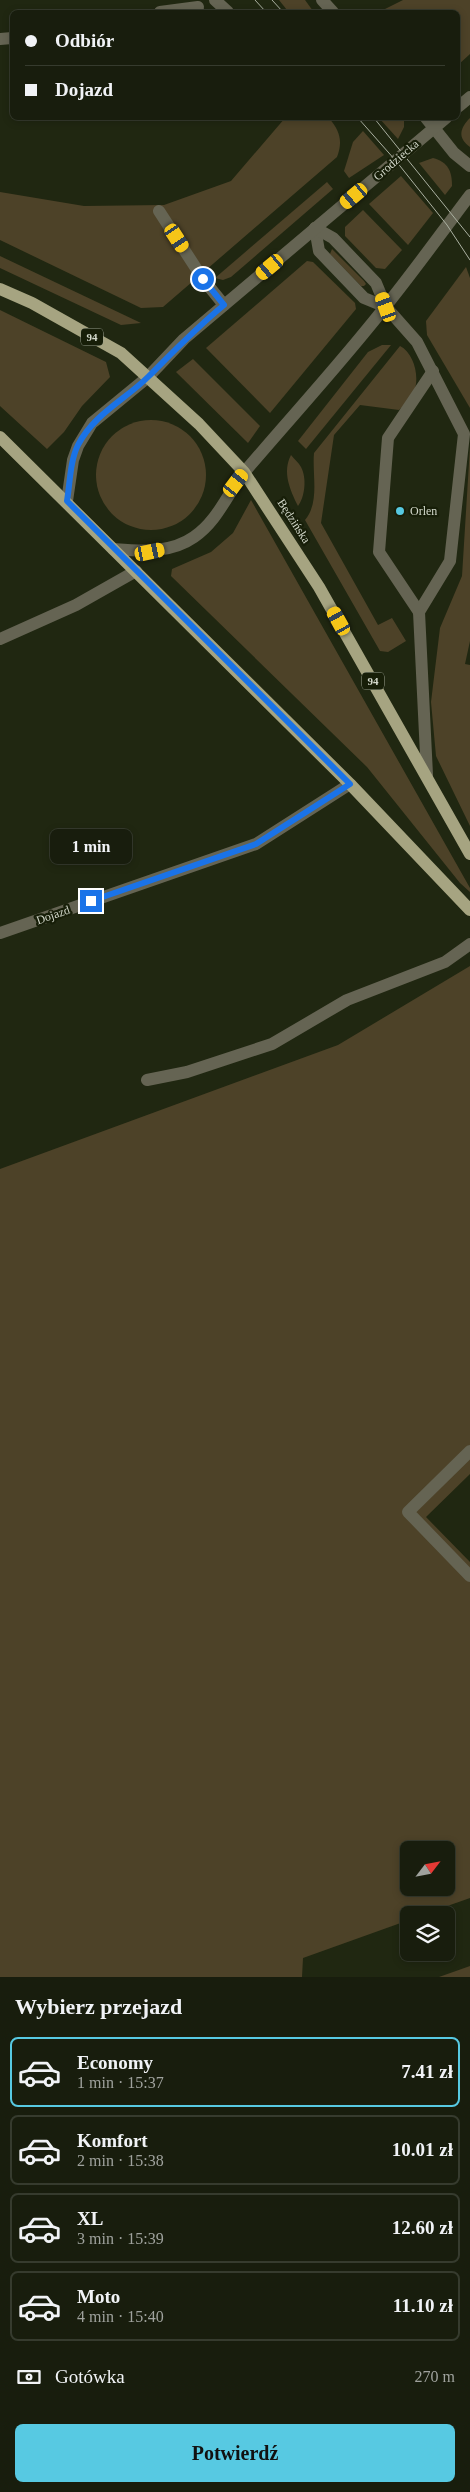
<!DOCTYPE html>
<html lang="pl">
<meta charset="utf-8">
<style>
:root{--surface:#181d0d;--page:#252a1b;--text:#f1f3f6;--muted:#9fa29d;--line:#363b2e;--accent:#57c9e2}
body{margin:0;font-family:"Times New Roman",serif;background:var(--page);color:var(--text);height:100vh;display:flex;flex-direction:column;font-size:19px;white-space:nowrap}
*{box-sizing:border-box;margin:0}
p{font-size:16px;color:var(--muted)}
.icon{flex:none;width:28px;height:28px;fill:none;stroke:currentColor;stroke-width:2;stroke-linecap:round;stroke-linejoin:round}
.map{position:relative;height:1977px;overflow:hidden}
.side{display:flex;flex-direction:column;background:var(--surface);flex:1}
.side>*{flex:none}
.banner{position:absolute;left:10px;top:10px;width:450px;height:110px;border-radius:8px;box-shadow:0 2px 8px #0003,0 0 0 1px var(--line);display:grid;align-content:center;height:110px;padding:0 15px;background:var(--surface)}
.needle{width:32px;rotate:58deg}
.tools{position:absolute;left:400px;top:1841px;display:grid;gap:10px}
.tools a{display:grid;place-items:center;width:55px;height:55px;border-radius:8px;background:var(--surface);box-shadow:0 2px 8px #0003,0 0 0 1px var(--line);font-size:25px}
.end{position:absolute;width:22px;height:22px;margin:-11px;border:6px solid #1a73e8;background:#fff;box-shadow:0 0 0 2px #fff}
.from{border-radius:50%}
.bubble{position:absolute;height:35px;border-radius:8px;background:var(--surface);box-shadow:0 2px 8px #0003,0 0 0 1px var(--line);font-size:16px;font-weight:700;line-height:35px;text-align:center}
.car{position:absolute;width:15px;height:30px;margin:-15px -8px;border-radius:6px;box-shadow:0 0 4px 1px #0007;background:linear-gradient(#f5c518 24%,#345 0 40%,#f5c518 0 76%,#345 0 86%,#f5c518 0)}
.banner b{display:flex;align-items:center;gap:18px;height:48px;font-size:19px}
.banner b+b{border-top:1px solid var(--line)}
.banner i{width:12px;height:12px;background:var(--text)}
ul{padding:0;list-style:none}
li{display:flex;align-items:center;gap:15px;height:70px;margin:0 10px 8px;padding:0 5px;border:2px solid var(--line);border-radius:8px}
li div{flex:1}
li b{display:block;font-size:19px}
li em{font-style:normal;font-weight:700}
li.selected{border-color:var(--accent)}
li>.icon{width:45px;height:45px;stroke-width:1.5}
h2{padding:0 15px;font-size:22px;line-height:60px}
.pay{display:flex;align-items:center;gap:12px;height:55px;padding:0 15px;font-size:19px}
.pay p{margin-inline-start:auto}
.action{display:flex;gap:10px;margin-top:auto;padding:10px 15px}
.action a{flex:1;height:58px;border-radius:8px;background:var(--accent);color:#111;font-size:20px;font-weight:700;line-height:58px;text-align:center}
.map>svg:first-child{display:block}
.green{fill:#4d4228;fill-rule:evenodd}
.lines{fill:none;stroke-linecap:round;stroke-linejoin:round}
.minor{stroke:#656453;stroke-width:12}
.major{stroke:#a6a481;stroke-width:12}
.tram{stroke:#abb1a2;stroke-width:1}
.route{stroke:#1a73e8;stroke-width:6}
.poi-dot{fill:#57c9e2;stroke:#171e08;stroke-width:2}
.labels{text-anchor:middle;dominant-baseline:central;stroke-width:4.5;stroke-linejoin:round;paint-order:stroke}
.shield{fill:#171e08;stroke:#9ba191;stroke-width:1}
.shield-label{font-size:11px;font-weight:bold;fill:#d4d9cc}
.street-label{font-size:12px;fill:#d4d9cc;stroke:#171e08}
.poi-label{font-size:12px;fill:#d4d9cc;stroke:#171e08;text-anchor:start}
</style>
<div class="map">
<svg width="470" height="1977" viewBox="0 0 470 1977">
<rect width="100%" height="100%" fill="#202711"/>
<g class="green">
<polygon points="279,0 305,0 313,11 287,10"/>
<polygon points="403,0 470,0 470,54 458,65 458,12 379,12"/>
<path d="M285,118H329C340,131 343,141 337,157L163,307L141,308L0,240V192L84,206L164,205L231,181Z"/>
<polygon points="379,118 404,118 404,127 398,139"/>
<path d="M470,118V147C457,138 460,128 470,118Z"/>
<polygon points="363,131 384,155 349,178 344,171 353,142"/>
<path d="M433,158C448,162 452,171 452,186L445,195L419,163Z"/>
<polygon points="401,176 433,213 408,245 369,204"/>
<polygon points="327,182 333,189 231,277 223,280 215,278"/>
<polygon points="363,210 402,250 385,269 376,268 345,236 345,227"/>
<polygon points="332,249 364,281 366,284 364,286 361,286 330,254"/>
<polygon points="0,256 141,323 121,325 0,268"/>
<polygon points="307,261 313,262 355,303 356,309 270,413 206,348"/>
<polygon points="466,267 470,278 470,408 427,335 426,321"/>
<polygon points="0,310 106,362 110,377 82,406 64,432 47,449 0,406"/>
<polygon points="382,345 391,345 306,449 298,441 368,352"/>
<path d="M400,346C414,353 420,377 414,392C411,400 405,405 399,410L360,405L334,435L321,523L378,625L392,618L406,641L388,652L380,651L305,520C320,502 312,475 314,453Z"/>
<polygon points="193,359 260,426 248,443 176,372"/>
<circle cx="151" cy="475" r="55"/>
<polygon points="470,447 470,641 465,664 470,665 470,826 436,756 431,702 440,628 462,576"/>
<path d="M291,455C294,459 299,463 301,467C307,478 305,497 298,506C290,490 282,472 291,455Z"/>
<polygon points="251,500 470,888 470,892 460,883 367,767 171,576 172,569 211,552 233,533"/>
<path d="M470,966V1474L426,1517L470,1562V1898L422,1915H409V1920L303,1958L302,1977H0V1169L338,1045ZM409,1850H446V1888H409Z"/>
<polygon points="470,1966 470,1977 439,1977"/>
</g>
<g class="lines">
<g class="minor">
<polyline points="215,0 228,12"/>
<polyline points="322,0 333,12"/>
<polyline points="160,12 198,7"/>
<polyline points="0,39 12,38"/>
<polyline points="458,107 470,97"/>
<polyline points="426,118 454,153 470,166"/>
<polyline points="159,211 203,279 224,305"/>
<polyline points="315,228 319,251 364,298 386,307 417,342 464,434 450,561 419,612 427,775"/>
<polyline points="315,228 333,238 376,283 386,307"/>
<polyline points="67,501 73,460 78,446 92,423 148,377 184,339 446,118"/>
<path d="M113,549C140,551 170,554 194,537C219,520 228,491 247,469C293,415 341,363 385,307C414,271 442,232 470,195"/>
<polyline points="419,612 379,552 388,438 433,371"/>
<polyline points="0,639 76,605 136,571"/>
<polyline points="0,933 256,844 350,784"/>
<polyline points="147,1080 187,1072 272,1044 347,1000 445,962 470,944"/>
<polyline points="470,1451 408,1512 470,1576"/>
</g>
<g class="major">
<polyline points="0,289 32,303 121,353 199,424 244,472 319,587 470,854"/>
<polyline points="0,437 350,784 470,910"/>
</g>
<g class="tram">
<polyline points="255,0 266,12"/>
<polyline points="272,0 283,12"/>
<polyline points="358,118 396,161 447,225 470,260"/>
<polyline points="374,118 470,237"/>
</g>
</g>
<g class="lines">
<path class="route" d="M91,901L256,844L350,784L67,501C70,483 70,461 78,445C94,414 125,400 149,376C174,351 197,327 224,305L203,279"/>
</g>
<circle class="poi-dot" cx="400" cy="511" r="5"/>
<g class="labels">
<g class="shield">
<rect x="81" y="328.5" width="22" height="17" rx="4"/>
<rect x="362" y="672.5" width="22" height="17" rx="4"/>
</g>
<g class="shield-label">
<text x="92" y="337">94</text>
<text x="373" y="681">94</text>
</g>
<g class="street-label">
<text transform="translate(396 160) rotate(-41)">Grodziecka</text>
<text transform="translate(294 521) rotate(57)">Będzińska</text>
<text transform="translate(53 915) rotate(-19)">Dojazd</text>
</g>
<g class="poi-label">
<text x="410" y="511">Orlen</text>
</g>
</g>
</svg>
<div class="tools">
<a><svg class="needle" viewBox="-14 -14 28 28"><path d="M0-13l5 13h-10z" fill="#e53935"/><path d="M0 13l5-13h-10z" fill="#9fa29d"/></svg></a>
<a><svg class="icon" aria-label="layers" viewBox="0 0 24 24"><path d="M12 4l9 5-9 5-9-5zM3 14l9 5 9-5"/></svg></a>
</div>
<i class="end from" style="left:203px;top:279px"></i>
<i class="end" style="left:91px;top:901px"></i>
<div class="bubble" style="left:50px;top:829px;width:82px">1 min</div>
<i class="car" style="left:354px;top:196px;rotate:230deg"></i>
<i class="car" style="left:177px;top:238px;rotate:147deg"></i>
<i class="car" style="left:270px;top:267px;rotate:230deg"></i>
<i class="car" style="left:386px;top:307px;rotate:340deg"></i>
<i class="car" style="left:236px;top:483px;rotate:37deg"></i>
<i class="car" style="left:150px;top:552px;rotate:78deg"></i>
<i class="car" style="left:339px;top:621px;rotate:331deg"></i>
<div class="banner">
<b><i class="from"></i>Odbiór</b>
<b><i></i>Dojazd</b>
</div>
</div>
<section class="side">
<h2>Wybierz przejazd</h2>
<ul>
<li class="selected"><svg class="icon" aria-label="car" viewBox="0 0 24 24"><path d="M5 17H2v-5l4-1 3-4h7l3 4 3 1v5h-3M9 17h6M6 11h13"/><circle cx="7" cy="17" r="2"/><circle cx="17" cy="17" r="2"/></svg><div><b>Economy</b><p>1 min · 15:37</p></div><em>7.41 zł</em></li>
<li><svg class="icon" aria-label="car" viewBox="0 0 24 24"><path d="M5 17H2v-5l4-1 3-4h7l3 4 3 1v5h-3M9 17h6M6 11h13"/><circle cx="7" cy="17" r="2"/><circle cx="17" cy="17" r="2"/></svg><div><b>Komfort</b><p>2 min · 15:38</p></div><em>10.01 zł</em></li>
<li><svg class="icon" aria-label="car" viewBox="0 0 24 24"><path d="M5 17H2v-5l4-1 3-4h7l3 4 3 1v5h-3M9 17h6M6 11h13"/><circle cx="7" cy="17" r="2"/><circle cx="17" cy="17" r="2"/></svg><div><b>XL</b><p>3 min · 15:39</p></div><em>12.60 zł</em></li>
<li><svg class="icon" aria-label="car" viewBox="0 0 24 24"><path d="M5 17H2v-5l4-1 3-4h7l3 4 3 1v5h-3M9 17h6M6 11h13"/><circle cx="7" cy="17" r="2"/><circle cx="17" cy="17" r="2"/></svg><div><b>Moto</b><p>4 min · 15:40</p></div><em>11.10 zł</em></li>
</ul>
<div class="pay"><svg class="icon" aria-label="cash" viewBox="0 0 24 24"><path d="M3 7h18v10H3z"/><circle cx="12" cy="12" r="2"/></svg>Gotówka<p>270 m</p></div>
<div class="action"><a>Potwierdź</a></div>
</section>
